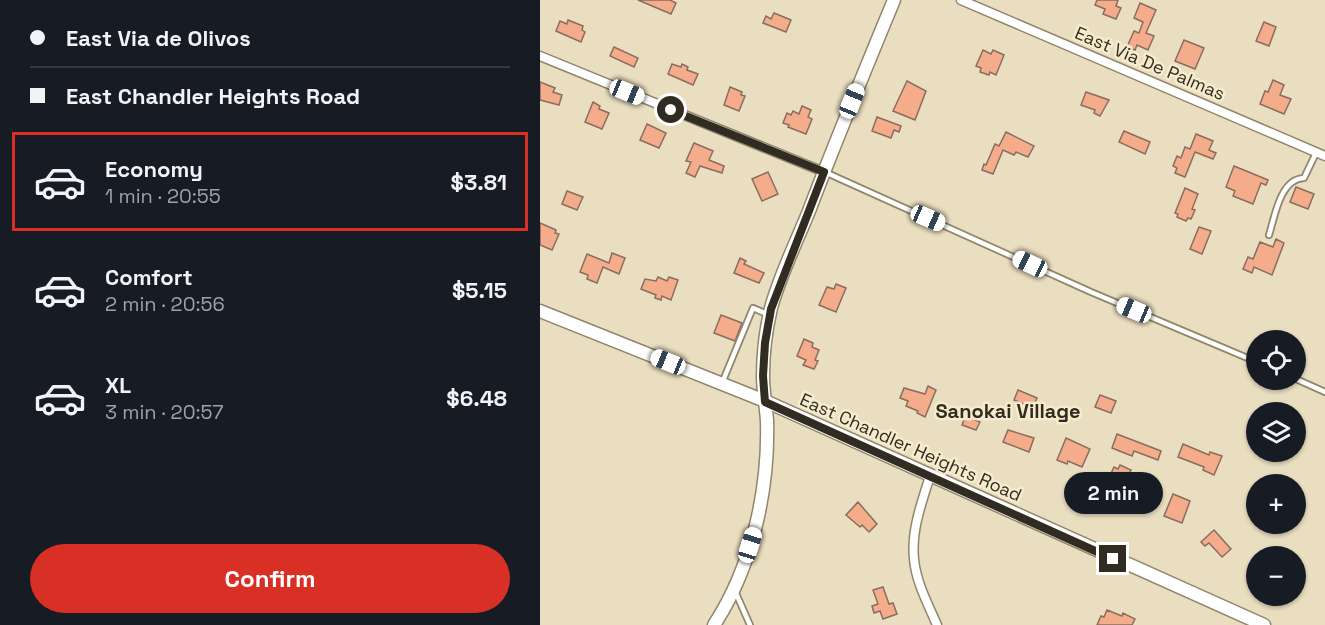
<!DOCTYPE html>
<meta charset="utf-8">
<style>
:root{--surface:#171b24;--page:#242831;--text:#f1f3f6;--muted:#9ea1a6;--line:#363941;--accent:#d93025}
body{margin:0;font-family:"Space Grotesk",sans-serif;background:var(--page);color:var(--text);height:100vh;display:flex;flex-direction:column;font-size:22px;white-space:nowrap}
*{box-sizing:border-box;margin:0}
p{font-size:20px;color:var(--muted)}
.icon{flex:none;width:33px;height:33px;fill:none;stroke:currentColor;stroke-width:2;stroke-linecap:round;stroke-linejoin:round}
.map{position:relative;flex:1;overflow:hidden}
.sheet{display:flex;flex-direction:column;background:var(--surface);width:540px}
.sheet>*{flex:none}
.guide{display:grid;align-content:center;height:132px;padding:0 30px;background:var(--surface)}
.tools{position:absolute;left:706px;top:330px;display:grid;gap:12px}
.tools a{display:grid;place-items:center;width:60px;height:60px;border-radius:50%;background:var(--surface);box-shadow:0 2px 4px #0004;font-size:30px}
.end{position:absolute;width:27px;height:27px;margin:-14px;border:8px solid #312c21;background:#fff;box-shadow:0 0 0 3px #fff}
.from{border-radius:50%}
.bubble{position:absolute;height:42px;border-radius:21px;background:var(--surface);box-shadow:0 2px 4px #0004;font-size:20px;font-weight:600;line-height:42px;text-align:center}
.car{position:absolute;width:18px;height:36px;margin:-18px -9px;border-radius:8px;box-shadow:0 0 4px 2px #0007;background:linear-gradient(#fff 24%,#345 0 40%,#fff 0 76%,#345 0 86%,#fff 0)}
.guide b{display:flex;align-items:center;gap:21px;height:57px;font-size:22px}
.guide b+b{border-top:2px solid var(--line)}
.guide i{width:15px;height:15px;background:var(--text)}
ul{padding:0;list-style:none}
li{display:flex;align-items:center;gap:18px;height:99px;margin:0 12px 9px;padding:0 18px;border:3px solid transparent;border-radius:0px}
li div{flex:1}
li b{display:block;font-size:22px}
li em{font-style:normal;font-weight:600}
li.on{border-color:var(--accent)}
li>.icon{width:54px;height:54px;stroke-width:1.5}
.cta{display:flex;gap:12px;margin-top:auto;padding:12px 30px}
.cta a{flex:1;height:69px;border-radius:36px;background:var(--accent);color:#fff;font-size:24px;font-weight:600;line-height:69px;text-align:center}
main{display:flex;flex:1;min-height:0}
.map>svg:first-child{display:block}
.building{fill:#f5ac8a;stroke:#896d5f;stroke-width:1.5}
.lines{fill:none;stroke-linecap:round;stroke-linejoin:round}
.service-casing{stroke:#91866b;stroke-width:8}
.minor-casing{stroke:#91866b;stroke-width:11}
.secondary-casing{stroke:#91866b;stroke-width:15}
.service{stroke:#fff;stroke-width:4.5}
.minor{stroke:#fff;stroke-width:8}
.secondary{stroke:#fff;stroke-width:12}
.route{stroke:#312c21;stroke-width:8}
.labels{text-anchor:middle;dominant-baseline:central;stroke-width:5;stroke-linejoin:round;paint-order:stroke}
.street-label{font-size:18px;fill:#312c21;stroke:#f7ebcd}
.neighbourhood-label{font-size:20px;font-weight:bold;fill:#312c21;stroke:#f7ebcd}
</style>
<main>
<section class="sheet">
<div class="guide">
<b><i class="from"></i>East Via de Olivos</b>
<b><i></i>East Chandler Heights Road</b>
</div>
<ul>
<li class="on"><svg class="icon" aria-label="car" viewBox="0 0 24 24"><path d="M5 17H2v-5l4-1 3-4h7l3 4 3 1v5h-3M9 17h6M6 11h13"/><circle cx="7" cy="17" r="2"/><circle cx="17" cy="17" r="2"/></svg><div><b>Economy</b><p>1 min · 20:55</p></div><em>$3.81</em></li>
<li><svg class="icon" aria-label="car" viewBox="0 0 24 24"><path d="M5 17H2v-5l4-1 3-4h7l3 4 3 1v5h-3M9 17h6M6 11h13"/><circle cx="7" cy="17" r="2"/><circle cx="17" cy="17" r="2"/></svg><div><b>Comfort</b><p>2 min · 20:56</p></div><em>$5.15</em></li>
<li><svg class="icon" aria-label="car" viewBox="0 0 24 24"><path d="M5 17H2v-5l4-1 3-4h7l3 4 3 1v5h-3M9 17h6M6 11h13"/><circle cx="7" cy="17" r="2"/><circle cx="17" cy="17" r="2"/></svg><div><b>XL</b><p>3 min · 20:57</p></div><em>$6.48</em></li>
</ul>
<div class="cta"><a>Confirm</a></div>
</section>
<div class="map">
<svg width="785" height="625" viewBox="0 0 785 625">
<rect width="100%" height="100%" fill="#eadec0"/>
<g class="building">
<polygon points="98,0 130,0 136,3 131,14"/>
<polygon points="557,0 578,0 576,6 581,8 576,19 563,14 565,9 555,5"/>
<polygon points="600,3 616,10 606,33 614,36 608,50 597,45 595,50 587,47 594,31 599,33 603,22 594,18"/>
<polygon points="234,13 251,20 246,32 223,23 226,16 231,19"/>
<polygon points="28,20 43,26 42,30 45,32 41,42 16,31 20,21 27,24"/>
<polygon points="724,22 736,27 729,46 716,41"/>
<polygon points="644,40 664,48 655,69 635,61"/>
<polygon points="74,47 98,58 94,67 70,56"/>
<polygon points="443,50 451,54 453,50 464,55 456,75 450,72 449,75 440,72 441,68 436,66"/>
<polygon points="132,64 141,67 142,64 148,67 147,70 158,74 153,85 128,74"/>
<polygon points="733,80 744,85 740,95 751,99 744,114 720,104 725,91 728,92"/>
<polygon points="367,81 386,91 375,120 353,111"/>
<polygon points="0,82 15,88 13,92 22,95 19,105 0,100"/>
<polygon points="190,87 202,92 201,95 205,96 199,111 184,105"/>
<polygon points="546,92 569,100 560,116 554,113 555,110 541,105"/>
<polygon points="53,102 60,106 59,109 69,113 62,129 45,122"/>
<polygon points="262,106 271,110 268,117 272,119 266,134 248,127 249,125 243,123 247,113 251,115 253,111 259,114"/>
<polygon points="337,117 361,126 359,132 354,130 351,138 332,131"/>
<polygon points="107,124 126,133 119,148 100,140"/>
<polygon points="584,131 610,142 605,154 579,142"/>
<polygon points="466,132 494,146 488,157 476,152 474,155 463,150 453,174 442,170 444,164 446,165 455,144 459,146"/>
<polygon points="656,134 673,141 669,150 676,153 673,159 655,152 645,177 635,173 637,168 633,166 637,156 641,158 645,147 650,149"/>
<polygon points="154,143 173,151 169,160 184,166 182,173 160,166 155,177 146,173 151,162 146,161"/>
<polygon points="694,166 728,180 726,185 721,183 713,204 693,196 695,191 686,187"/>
<polygon points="228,172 238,194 222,201 212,179"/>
<polygon points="756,187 774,194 768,209 750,202"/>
<polygon points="645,188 658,194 652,209 655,210 651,219 648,218 646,221 637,217 638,214 635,213"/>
<polygon points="27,191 43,197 37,210 22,204"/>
<polygon points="0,223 16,230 15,233 19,234 12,250 0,245"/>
<polygon points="659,227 671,231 662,254 650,249"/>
<polygon points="736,239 744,243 732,275 714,267 712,273 703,269 708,257 713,259 720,242 733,247"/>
<polygon points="72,253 85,258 79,274 63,267 57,283 47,279 48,275 40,272 47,254 69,263"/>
<polygon points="200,258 206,261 204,264 224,273 219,283 194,273"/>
<polygon points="118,277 127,281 129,277 138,280 131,300 122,296 121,300 115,298 116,295 101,289 105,279 116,281"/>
<polygon points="296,284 306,288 296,312 279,305 287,287 294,289"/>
<polygon points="181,315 202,323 195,341 174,333"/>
<polygon points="264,339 273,343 272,347 279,350 275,360 278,361 274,369 263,365 266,360 257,356"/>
<polygon points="388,386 396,390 385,417 377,413 378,411 366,406 368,401 360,398 364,388 385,394"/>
<polygon points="478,390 497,398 493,408 474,400"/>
<polygon points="560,395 576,401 571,413 555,407"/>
<polygon points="416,409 427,414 428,411 438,415 435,420 440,422 436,430 422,425 424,420 413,416"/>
<polygon points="468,430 494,438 489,452 463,442"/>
<polygon points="577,434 621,451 618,460 594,451 592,456 572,448"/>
<polygon points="526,438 550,449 542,467 528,461 527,464 517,460"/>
<polygon points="643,444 669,455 670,452 682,456 674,475 663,470 664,467 638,457"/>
<polygon points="580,465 591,470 587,477 603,483 598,493 568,480 574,467 578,469"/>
<polygon points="633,494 650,501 642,523 624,516"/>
<polygon points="318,502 337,524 329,532 322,525 320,527 306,515"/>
<polygon points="674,530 691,549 682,557 669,543 665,546 661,542"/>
<polygon points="343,587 349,604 353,603 357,614 343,619 340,611 334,613 332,606 338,604 333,590"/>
<polygon points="567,610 582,616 583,613 595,619 592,625 557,625 561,616 564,617"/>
</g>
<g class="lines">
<defs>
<g id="service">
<polyline points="287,173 551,292 717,362"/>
<path d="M729,235C735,216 740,179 764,178L776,153"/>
<polyline points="756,379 785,392"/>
<polyline points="182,383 213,308 227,314"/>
<polyline points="195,591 210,625"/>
</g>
<g id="minor">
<polyline points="421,0 785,156"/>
<polyline points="0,56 284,172"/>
<path d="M390,476C382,502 371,530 374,559C376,582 388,604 397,625"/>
</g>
<g id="secondary">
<polyline points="0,311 225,401 724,625"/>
<path d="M174,625C212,567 229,490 227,421C226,406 223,391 223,376C223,354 226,329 231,308C240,275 256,243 269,211C296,140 325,70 354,0"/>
</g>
</defs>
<use href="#service" class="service-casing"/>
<use href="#minor" class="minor-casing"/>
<use href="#secondary" class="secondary-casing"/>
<use href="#service" class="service"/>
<use href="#minor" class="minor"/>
<use href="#secondary" class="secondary"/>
</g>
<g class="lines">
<polyline class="route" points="131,110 284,172 231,309 225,343 223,376 225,402 573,559"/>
</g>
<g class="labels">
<g class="street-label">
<text transform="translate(610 63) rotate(23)">East Via De Palmas</text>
<text transform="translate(371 447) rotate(24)">East Chandler Heights Road</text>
</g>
<g class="neighbourhood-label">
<text x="468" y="411">Sanokai Village</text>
</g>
</g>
</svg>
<div class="tools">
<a><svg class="icon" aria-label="locate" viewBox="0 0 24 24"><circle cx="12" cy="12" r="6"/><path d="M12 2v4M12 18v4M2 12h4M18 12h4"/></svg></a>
<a><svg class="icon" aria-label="layers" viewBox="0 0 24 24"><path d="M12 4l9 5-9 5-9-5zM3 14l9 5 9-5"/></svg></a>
<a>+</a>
<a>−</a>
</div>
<i class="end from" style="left:131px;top:110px"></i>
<i class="end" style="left:573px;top:559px"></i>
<div class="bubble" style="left:524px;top:472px;width:99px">2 min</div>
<i class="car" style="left:87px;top:92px;rotate:112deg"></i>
<i class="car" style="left:312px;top:101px;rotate:22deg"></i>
<i class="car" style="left:388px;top:218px;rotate:114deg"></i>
<i class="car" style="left:490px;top:264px;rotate:295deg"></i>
<i class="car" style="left:594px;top:310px;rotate:293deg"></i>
<i class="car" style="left:128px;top:362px;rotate:292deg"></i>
<i class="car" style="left:210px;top:545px;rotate:17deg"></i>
</div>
</main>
